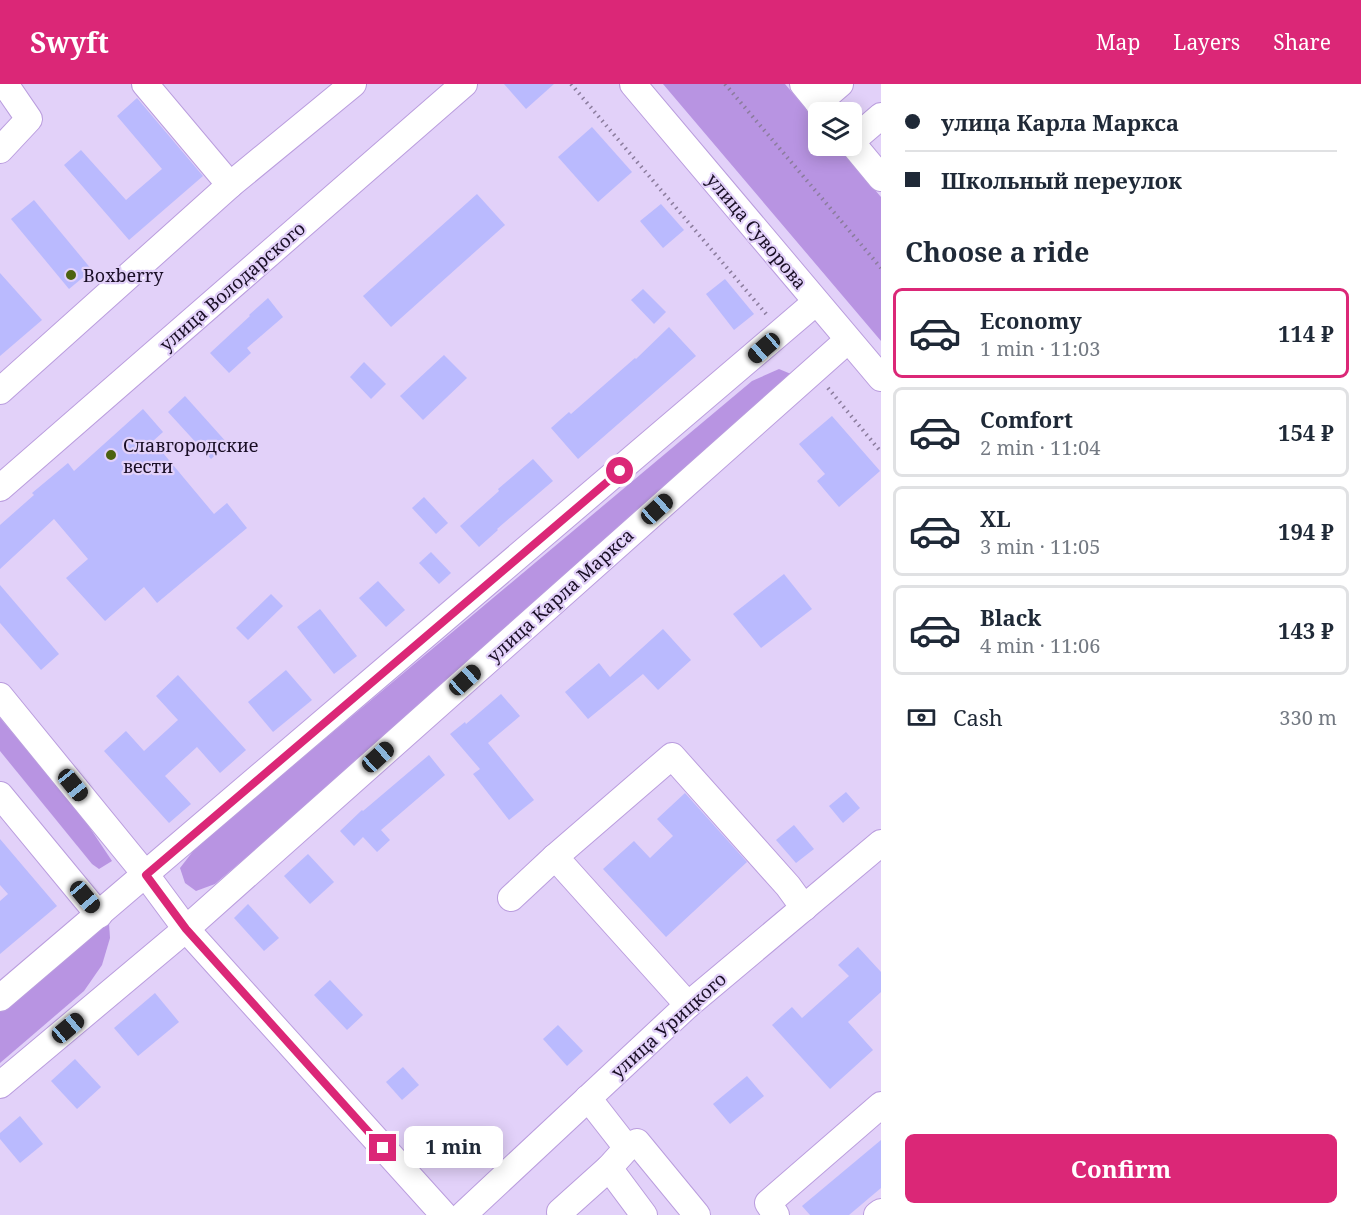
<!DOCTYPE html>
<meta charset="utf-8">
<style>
:root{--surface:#fff;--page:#f6f6f7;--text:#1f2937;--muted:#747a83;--line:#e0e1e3;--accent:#db2777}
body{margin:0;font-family:"Noto Serif",serif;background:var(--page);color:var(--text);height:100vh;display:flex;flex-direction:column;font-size:22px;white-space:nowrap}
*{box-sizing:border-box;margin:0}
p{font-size:20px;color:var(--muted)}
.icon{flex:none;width:33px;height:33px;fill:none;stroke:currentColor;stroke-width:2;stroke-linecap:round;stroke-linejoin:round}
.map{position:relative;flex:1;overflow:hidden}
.side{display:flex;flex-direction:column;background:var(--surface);width:480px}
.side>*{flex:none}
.top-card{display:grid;align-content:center;height:132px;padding:0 24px;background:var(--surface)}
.buttons{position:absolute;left:808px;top:18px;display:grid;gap:12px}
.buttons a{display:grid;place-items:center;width:54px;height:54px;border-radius:9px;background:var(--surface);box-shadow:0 3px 15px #0003;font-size:30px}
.end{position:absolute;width:27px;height:27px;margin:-14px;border:8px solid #db2777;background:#fff;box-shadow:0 0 0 3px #fff}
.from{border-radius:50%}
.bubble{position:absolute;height:42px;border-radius:9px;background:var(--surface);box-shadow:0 3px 15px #0003;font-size:20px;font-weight:700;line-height:42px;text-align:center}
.car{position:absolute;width:18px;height:36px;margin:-18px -9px;border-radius:8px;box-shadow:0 0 4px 2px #0007;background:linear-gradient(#222 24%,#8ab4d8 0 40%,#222 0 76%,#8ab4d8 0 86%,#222 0)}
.top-card b{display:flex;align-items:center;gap:21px;height:57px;font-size:22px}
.top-card b+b{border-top:2px solid var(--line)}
.top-card i{width:15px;height:15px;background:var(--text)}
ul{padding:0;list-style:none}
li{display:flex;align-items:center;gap:18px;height:90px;margin:0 12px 9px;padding:0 12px;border:3px solid var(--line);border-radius:9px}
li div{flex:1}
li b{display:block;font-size:22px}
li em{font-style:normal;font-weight:700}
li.selected{border-color:var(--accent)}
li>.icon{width:54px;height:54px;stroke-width:1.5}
h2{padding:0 24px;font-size:27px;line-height:72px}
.pay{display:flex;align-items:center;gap:15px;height:66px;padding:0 24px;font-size:22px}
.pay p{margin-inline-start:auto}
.cta{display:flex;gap:12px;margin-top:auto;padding:12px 24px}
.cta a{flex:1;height:69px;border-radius:9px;background:var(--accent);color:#fff;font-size:24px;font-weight:700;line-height:69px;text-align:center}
header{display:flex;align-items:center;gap:36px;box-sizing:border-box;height:84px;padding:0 30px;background:var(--accent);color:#fff}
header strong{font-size:28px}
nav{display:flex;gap:33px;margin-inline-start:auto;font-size:21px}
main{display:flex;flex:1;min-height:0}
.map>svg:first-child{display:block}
.green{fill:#b894e2}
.building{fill:#babafe}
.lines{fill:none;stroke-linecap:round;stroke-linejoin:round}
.minor-casing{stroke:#ba9dde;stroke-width:28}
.path{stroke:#8b7c9d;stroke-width:4;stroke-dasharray:1.5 4.5;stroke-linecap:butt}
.minor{stroke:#fff;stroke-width:26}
.route{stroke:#db2777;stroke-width:8}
.poi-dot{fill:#4c620f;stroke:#e2d1f9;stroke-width:2}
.labels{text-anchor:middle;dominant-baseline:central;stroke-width:4.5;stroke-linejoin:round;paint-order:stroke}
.street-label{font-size:18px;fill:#190e25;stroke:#e2d1f9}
.poi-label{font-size:18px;fill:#190e25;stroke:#e2d1f9;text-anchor:start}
</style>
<header>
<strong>Swyft</strong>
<nav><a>Map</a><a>Layers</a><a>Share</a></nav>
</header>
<main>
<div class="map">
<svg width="881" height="1131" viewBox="0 0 881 1131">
<rect width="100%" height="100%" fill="#e2d1f9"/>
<g class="green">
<polygon points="663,0 785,0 819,40 819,62 837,62 881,113 881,257"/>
<polygon points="779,285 791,290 436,611 215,800 196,807 185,799 180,784 197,762 752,297"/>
<polygon points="0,634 82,732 112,777 99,785 92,780 0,667"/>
<polygon points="109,839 110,854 102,881 84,907 0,979 0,922 90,846"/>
</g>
<g class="building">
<polygon points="504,0 554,0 526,25"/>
<polygon points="137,14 203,92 129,156 64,81 81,66 126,116 162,85 117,32"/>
<polygon points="592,43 632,88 598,118 558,73"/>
<polygon points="477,110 505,141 391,243 363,212"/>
<polygon points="34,116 92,186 69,205 11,135"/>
<polygon points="661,120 684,146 663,164 640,137"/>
<polygon points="0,189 42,236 0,272"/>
<polygon points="725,195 754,230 734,246 706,210"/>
<polygon points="643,205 666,228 654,240 631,216"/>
<polygon points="268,214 283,233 247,264 251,269 229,289 210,269 250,232 249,231"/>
<polygon points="669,243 696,272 578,375 551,344 569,328 571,330 635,274 636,275"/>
<polygon points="444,271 467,294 423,336 400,312"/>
<polygon points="364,278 386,300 371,315 350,293"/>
<polygon points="185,312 228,360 211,375 168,328"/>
<polygon points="143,325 163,348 153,357 214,430 227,419 247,444 157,519 144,503 105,537 66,494 88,475 54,435 0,485 0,441 34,411 32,409 68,379 74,387"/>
<polygon points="832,332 880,387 839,423 817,397 825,390 799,360"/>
<polygon points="533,375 553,397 497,445 498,446 479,463 460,442 499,407 498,405"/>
<polygon points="424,413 448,439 436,450 412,424"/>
<polygon points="431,468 451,489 439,500 419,479"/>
<polygon points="784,490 812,525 761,564 733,530"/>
<polygon points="378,497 405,526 386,543 359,514"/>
<polygon points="0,501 59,570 41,586 0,539"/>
<polygon points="271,510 283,522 248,556 236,544"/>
<polygon points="320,525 357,572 334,590 297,543"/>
<polygon points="663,545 691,576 658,606 643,590 588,635 565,608 599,579 610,593"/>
<polygon points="286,586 312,616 273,648 248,618"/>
<polygon points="178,591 246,666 220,689 197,663 165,692 191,720 169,739 104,667 126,647 144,667 178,636 156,612"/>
<polygon points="501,610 520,632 488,659 534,716 509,736 473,690 480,685 450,650 465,638 466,640"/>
<polygon points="429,671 445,691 381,746 390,756 377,768 363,753 354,762 340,747 362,726 363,727"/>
<polygon points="846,708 860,724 843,739 829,722"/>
<polygon points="685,709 747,778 666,853 603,785 634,757 650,774 673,752 657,735"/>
<polygon points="794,741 814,765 796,779 776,756"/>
<polygon points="0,755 57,822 0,870 0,817 8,810 0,801"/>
<polygon points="308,770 334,798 310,820 284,792"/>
<polygon points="248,820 279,854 264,867 234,834"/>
<polygon points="858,863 881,888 881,908 848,938 873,966 830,1005 772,941 792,923 802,934 849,892 838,881"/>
<polygon points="330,896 363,931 347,946 314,911"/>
<polygon points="155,909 179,938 138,972 114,944"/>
<polygon points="558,941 583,967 567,982 543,955"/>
<polygon points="75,975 101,1003 77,1025 51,997"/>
<polygon points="403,983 419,1001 402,1016 386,998"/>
<polygon points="747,992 764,1012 730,1040 713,1020"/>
<polygon points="20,1032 43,1060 20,1079 0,1055 0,1049"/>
<polygon points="463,1042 477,1059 456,1075 443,1059"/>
<polygon points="881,1056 881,1104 849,1131 810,1131 802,1122"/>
</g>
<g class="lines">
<defs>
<g id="minor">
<polyline points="145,0 230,101"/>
<polyline points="633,0 881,294"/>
<polyline points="803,0 826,28"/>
<polyline points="818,19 840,0"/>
<polyline points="852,57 881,32"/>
<polyline points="852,59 881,94"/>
<polyline points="0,66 29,35 5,0"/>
<polyline points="0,307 230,101 353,0"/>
<polyline points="0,404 464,0"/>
<polyline points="0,612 146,791 186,845 444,1131"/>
<polyline points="0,711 99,831"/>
<polyline points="511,814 555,773"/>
<polyline points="0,914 816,218"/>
<polyline points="688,921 555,773 672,672 788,802 804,824"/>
<polyline points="0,1001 186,845 848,256"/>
<polyline points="588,1014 627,1064 637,1058 697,1131"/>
<polyline points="609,1084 644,1131"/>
<polyline points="463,1131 688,921 881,759"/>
<polyline points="563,1131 560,1128 609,1084 627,1064"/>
<polyline points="776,1131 768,1119 881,1021"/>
<polyline points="877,1131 881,1128"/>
</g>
</defs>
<use href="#minor" class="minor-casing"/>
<g class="path">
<polyline points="571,0 767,231"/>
<polyline points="725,0 881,184"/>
<polyline points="828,304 881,368"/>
</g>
<use href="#minor" class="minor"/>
</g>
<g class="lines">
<polyline class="route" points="383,1064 186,845 146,791 620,387"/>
</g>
<g class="poi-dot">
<circle cx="71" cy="191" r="6"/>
<circle cx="111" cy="371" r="6"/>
</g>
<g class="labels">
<g class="street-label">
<text transform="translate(757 147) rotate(50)">улица Суворова</text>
<text transform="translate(232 202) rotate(-41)">улица Володарского</text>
<text transform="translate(560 511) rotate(-42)">улица Карла Маркса</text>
<text transform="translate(668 941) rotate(-42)">улица Урицкого</text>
</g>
<g class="poi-label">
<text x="83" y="191">Boxberry</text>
<text x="123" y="361">Славгородские<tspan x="123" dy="21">вести</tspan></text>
</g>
</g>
</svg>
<div class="buttons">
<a><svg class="icon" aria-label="layers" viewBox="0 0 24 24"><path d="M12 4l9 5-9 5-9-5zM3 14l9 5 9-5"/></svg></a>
</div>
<i class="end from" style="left:620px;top:387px"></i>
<i class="end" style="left:383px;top:1064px"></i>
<div class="bubble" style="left:404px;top:1042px;width:99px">1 min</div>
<i class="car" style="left:764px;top:264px;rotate:229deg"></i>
<i class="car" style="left:657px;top:425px;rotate:48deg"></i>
<i class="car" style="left:465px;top:596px;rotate:48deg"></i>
<i class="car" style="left:378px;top:673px;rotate:48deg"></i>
<i class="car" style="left:73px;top:701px;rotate:141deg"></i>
<i class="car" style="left:85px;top:813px;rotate:140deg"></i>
<i class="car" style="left:68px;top:944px;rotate:50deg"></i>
</div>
<section class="side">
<div class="top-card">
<b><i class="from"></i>улица Карла Маркса</b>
<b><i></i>Школьный переулок</b>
</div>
<h2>Choose a ride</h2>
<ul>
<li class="selected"><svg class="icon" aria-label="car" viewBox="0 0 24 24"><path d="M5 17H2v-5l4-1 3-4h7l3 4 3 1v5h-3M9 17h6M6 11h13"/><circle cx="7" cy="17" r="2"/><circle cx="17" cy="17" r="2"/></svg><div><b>Economy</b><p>1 min · 11:03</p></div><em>114 ₽</em></li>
<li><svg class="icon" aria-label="car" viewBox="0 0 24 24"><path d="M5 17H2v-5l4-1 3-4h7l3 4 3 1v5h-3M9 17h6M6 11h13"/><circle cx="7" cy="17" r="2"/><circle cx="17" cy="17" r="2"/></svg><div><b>Comfort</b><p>2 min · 11:04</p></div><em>154 ₽</em></li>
<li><svg class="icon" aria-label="car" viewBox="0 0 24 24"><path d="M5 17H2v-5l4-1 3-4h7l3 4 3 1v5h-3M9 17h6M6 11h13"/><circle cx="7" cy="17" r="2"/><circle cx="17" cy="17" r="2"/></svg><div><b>XL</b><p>3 min · 11:05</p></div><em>194 ₽</em></li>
<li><svg class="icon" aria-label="car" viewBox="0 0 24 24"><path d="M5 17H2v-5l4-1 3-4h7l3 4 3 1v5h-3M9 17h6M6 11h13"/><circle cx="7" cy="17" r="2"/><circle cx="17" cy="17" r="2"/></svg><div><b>Black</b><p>4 min · 11:06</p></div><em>143 ₽</em></li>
</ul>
<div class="pay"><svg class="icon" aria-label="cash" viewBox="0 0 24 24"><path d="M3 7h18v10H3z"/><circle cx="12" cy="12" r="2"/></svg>Cash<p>330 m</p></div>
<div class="cta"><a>Confirm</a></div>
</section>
</main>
